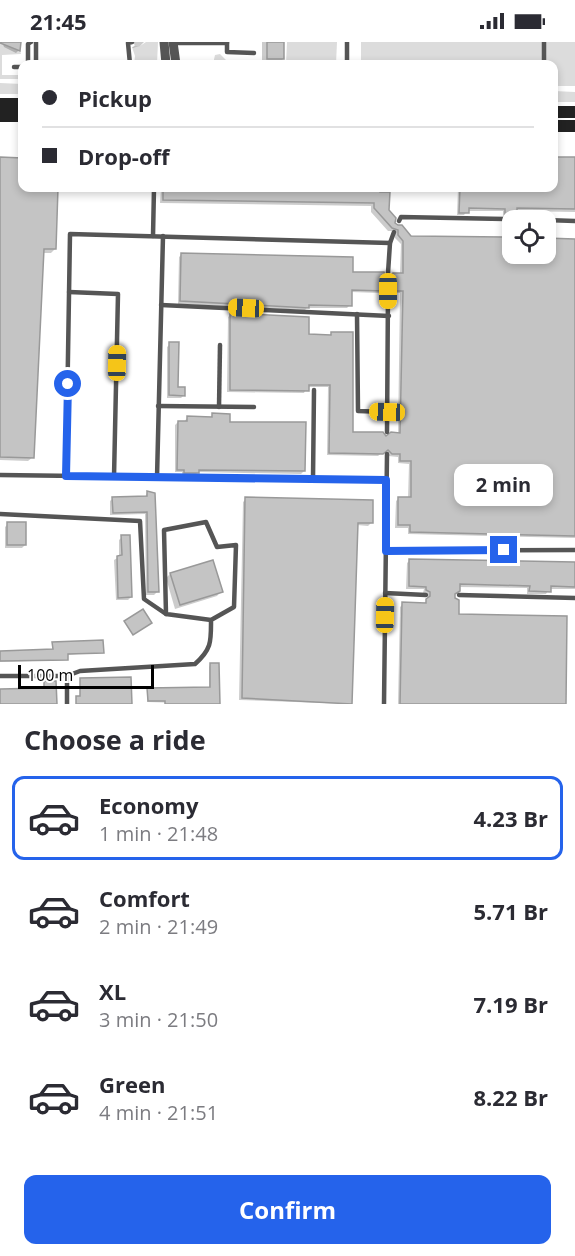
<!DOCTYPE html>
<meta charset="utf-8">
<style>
:root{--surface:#fff;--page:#f7f7f7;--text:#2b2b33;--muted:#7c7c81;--line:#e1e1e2;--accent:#2563eb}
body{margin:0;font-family:"Open Sans",sans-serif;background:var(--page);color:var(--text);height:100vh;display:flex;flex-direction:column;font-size:22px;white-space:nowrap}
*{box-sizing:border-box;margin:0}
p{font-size:20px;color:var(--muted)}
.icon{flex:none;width:33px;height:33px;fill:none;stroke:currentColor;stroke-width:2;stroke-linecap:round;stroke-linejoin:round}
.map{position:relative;height:662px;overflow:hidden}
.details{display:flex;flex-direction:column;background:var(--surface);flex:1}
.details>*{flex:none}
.hud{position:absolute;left:18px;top:18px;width:540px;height:132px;border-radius:12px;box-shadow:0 3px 9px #0003;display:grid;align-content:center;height:132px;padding:0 24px;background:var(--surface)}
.controls{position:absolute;left:502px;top:168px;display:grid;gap:12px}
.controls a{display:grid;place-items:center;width:54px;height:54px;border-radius:12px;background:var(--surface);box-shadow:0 3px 9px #0003;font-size:30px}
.scale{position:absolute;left:18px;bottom:15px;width:136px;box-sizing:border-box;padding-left:6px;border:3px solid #000;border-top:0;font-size:16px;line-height:21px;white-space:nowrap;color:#000;-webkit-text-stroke:4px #fff;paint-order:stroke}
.end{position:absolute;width:27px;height:27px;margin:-14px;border:8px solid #2563eb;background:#fff;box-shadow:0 0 0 3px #fff}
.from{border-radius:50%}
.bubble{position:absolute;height:42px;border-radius:12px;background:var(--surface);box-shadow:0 3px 9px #0003;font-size:20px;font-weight:700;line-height:42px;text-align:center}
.car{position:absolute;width:18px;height:36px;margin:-18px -9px;border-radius:8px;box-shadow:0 0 4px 2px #0007;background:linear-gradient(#f5c518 24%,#345 0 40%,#f5c518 0 76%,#345 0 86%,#f5c518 0)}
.hud b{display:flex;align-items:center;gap:21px;height:57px;font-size:22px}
.hud b+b{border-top:2px solid var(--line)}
.hud i{width:15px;height:15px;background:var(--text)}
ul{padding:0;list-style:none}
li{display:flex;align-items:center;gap:18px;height:84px;margin:0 12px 9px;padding:0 12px;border:3px solid transparent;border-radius:12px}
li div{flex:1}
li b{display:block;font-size:22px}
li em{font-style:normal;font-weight:700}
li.current{border-color:var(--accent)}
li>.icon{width:54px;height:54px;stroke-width:1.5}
h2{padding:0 24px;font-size:27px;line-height:72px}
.primary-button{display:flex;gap:12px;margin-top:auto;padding:12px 24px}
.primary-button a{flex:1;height:69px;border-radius:12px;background:var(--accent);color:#fff;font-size:24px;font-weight:700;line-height:69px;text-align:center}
.status{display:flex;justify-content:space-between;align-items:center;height:42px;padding:0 30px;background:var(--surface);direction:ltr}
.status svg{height:16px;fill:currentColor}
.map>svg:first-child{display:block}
.green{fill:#dcdcdc}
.shadow{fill:#0003}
.building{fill:#c4c4c4;stroke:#999;stroke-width:1.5}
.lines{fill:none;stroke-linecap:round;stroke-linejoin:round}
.service{stroke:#555;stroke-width:4.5}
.minor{stroke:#555;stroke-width:9}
.secondary{stroke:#222;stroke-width:12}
.route{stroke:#2563eb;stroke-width:8}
</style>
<div class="status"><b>21:45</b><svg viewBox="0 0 49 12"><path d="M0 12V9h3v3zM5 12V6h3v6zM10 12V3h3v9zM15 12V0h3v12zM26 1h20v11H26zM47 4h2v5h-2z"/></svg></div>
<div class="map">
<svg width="575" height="662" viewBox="0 0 575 662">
<rect width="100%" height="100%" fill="#fff"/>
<g class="green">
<polygon points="0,0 20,8 21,12 2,13 2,33 22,33 22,37 0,37"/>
<polygon points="146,0 158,0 157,22 134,22 135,14 132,5 140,4"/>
<polygon points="287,0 337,0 336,22 286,22"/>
<polygon points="361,0 575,0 575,44 554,44 554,22 361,22"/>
<polygon points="220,12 226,18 261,18 267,22 213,22 215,13"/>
<polygon points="0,41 22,42 22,52 0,52"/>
<polygon points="554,49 575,50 575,60 554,60"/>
</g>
<g class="shadow">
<polygon points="2,0 20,0 19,8 16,11 4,5"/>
<polygon points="131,0 144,0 140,4 132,6 135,3"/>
<polygon points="262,0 283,0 283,17 277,22 262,22"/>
<polygon points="554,116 575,117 575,170 515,169 510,178 513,181 513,212 546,212 546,197 575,198 575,496 408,492 408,486 395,486 396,459 399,456 408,457 409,422 398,421 398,415 388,414 384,409 378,414 327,413 328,345 307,345 304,351 227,350 228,275 231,272 308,294 329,294 332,291 352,391 386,396 398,392 400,251 389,251 385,246 379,251 351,250 350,263 347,266 307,266 305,268 178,262 179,215 182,212 388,237 400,232 401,202 395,196 394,189 388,189 371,170 371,164 160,161 161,146 389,146 388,169 394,183 410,195 502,196 503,186 508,180 503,176 503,169 467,169 464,173 457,173 458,146 554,146"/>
<polygon points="0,117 22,117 22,146 56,146 55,207 51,211 42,211 33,415 28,419 0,418"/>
<polygon points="170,302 177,347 184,353 181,356 167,356 167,305"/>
<polygon points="213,373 229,381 304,429 301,432 198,430 195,433 182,433 182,430 175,430 175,383 178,380 184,380 187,376 210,376"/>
<polygon points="147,451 157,550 154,553 146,553 145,472 110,473 110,459 113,456 145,455"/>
<polygon points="246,457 371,481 368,484 357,483 350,662 239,658 243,460"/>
<polygon points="8,482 25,503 22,506 5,506 5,485"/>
<polygon points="122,495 131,555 128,558 116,558 114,518 119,515 119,498"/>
<polygon points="410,518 575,522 575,547 549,547 546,552 527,552 527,546 458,545 453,553 458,573 566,576 564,662 398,662 400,565 403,562 423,562 428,558 427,553 423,551 424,547 406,547 407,521"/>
<polygon points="170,532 221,549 217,554 175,567 166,536"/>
<polygon points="53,601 102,610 66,613 65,618 0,620 0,610 52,609"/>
<polygon points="210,623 218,623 219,662 147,660 148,648 209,647 209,625"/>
</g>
<g class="building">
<polygon points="0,0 21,0 20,9 0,1"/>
<rect x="267" y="0" width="17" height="17"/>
<polygon points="0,115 22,116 22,146 58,146 56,207 44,207 34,416 0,415"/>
<polygon points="554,115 575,115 575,167 517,166 517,173 512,176 513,212 546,212 546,196 575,197 575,494 410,490 410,483 398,483 398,455 411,455 411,419 400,419 400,412 392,412 388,408 383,412 329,411 330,343 309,343 309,349 230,348 230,271 309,275 309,292 331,293 331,290 353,290 353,390 383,390 386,394 391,390 400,391 403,249 392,249 389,245 384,249 352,248 352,264 309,263 309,266 180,259 181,211 353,215 353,230 384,230 385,234 388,235 393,231 403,231 403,199 398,193 398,188 392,186 374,166 374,161 163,158 163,146 380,146 380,150 390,150 389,168 396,176 395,181 398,183 402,183 411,194 505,195 505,182 509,178 505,173 505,167 469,166 469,171 459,171 460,146 554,146"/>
<polygon points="169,300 179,300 178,345 185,345 185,354 169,353"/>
<polygon points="212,371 230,372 230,380 306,380 305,429 199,428 199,431 184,431 184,428 177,428 178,379 187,379 187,374 212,375"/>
<polygon points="147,449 155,451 159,550 148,550 147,470 113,471 112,455 147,454"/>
<polygon points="245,455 373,458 373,481 358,481 352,662 242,656"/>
<rect x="7" y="480" width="19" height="23"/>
<polygon points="121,493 130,493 132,555 118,556 117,514 122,513"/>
<polygon points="409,517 575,520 575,545 551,544 551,550 529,549 530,544 460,542 460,549 455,552 455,556 459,558 459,572 567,574 566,662 400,662 402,560 426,561 426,557 430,554 430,550 426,548 426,545 409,544"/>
<polygon points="213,518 223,550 180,563 170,531"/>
<polygon points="143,567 152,581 133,593 124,579"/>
<polygon points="103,598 104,611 68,612 68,618 0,619 0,609 53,607 52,600"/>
<polygon points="210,621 219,621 220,662 165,662 165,659 148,659 147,646 210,645"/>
<polygon points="131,635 132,662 76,662 76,654 80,654 80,636"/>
<polygon points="44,639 56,639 57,662 0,662 0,647 44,646"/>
</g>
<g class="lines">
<g class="service">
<polyline points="227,0 227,10 254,11"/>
<polyline points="174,1 227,1"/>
<polyline points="28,22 28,2 31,0"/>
<polyline points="36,22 36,0"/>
<polyline points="130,22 128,1 132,0"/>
<polyline points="347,22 347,0"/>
<polyline points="544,22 544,0"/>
<polyline points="14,25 22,25"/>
<polyline points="516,177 575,179"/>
<polyline points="399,179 401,175 505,177"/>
<polyline points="153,194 154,146"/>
<polyline points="388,231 390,201 394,190"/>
<polyline points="69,250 118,252 114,435"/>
<polyline points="161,263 389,274"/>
<polyline points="357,272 358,369 387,370"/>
<polyline points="158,364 254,365"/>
<polyline points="219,365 220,303"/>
<polyline points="387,390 388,249"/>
<polyline points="0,433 386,438"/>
<polyline points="66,434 70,192 390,201"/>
<polyline points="157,436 163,194"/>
<polyline points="313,437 314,348"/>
<polyline points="0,472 140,479 144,557 166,572"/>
<polyline points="385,509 575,508"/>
<polyline points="385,551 426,553"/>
<polyline points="459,553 575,556"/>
<path d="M0,634H67L80,629L195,622C212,607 211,599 211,578L166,572L164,488L206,480L217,505L236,503L234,565L211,578"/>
<polyline points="67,634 67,662"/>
<polyline points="384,662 387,412"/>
</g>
<g class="minor">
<polyline points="164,0 166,22"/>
<polyline points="173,0 176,22"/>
</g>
<g class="secondary">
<polyline points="0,62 22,62"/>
<polyline points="554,70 575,70"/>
<polyline points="0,74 22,74"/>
<polyline points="554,84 575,84"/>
</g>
</g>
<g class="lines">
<polyline class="route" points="68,342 66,434 386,438 386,509 504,508"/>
</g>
</svg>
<div class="controls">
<a><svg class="icon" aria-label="locate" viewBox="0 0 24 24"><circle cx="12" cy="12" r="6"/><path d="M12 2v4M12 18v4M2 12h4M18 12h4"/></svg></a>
</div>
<div class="scale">100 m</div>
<i class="end from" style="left:68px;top:342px"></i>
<i class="end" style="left:504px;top:508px"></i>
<div class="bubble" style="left:454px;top:422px;width:99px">2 min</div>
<i class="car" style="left:388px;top:249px;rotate:180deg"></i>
<i class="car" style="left:246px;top:266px;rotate:273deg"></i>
<i class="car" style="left:117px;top:321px;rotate:1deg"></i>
<i class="car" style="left:387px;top:370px;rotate:272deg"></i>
<i class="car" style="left:385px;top:573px;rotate:1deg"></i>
<div class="hud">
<b><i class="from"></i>Pickup</b>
<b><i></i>Drop-off</b>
</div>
</div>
<section class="details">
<h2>Choose a ride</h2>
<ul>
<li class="current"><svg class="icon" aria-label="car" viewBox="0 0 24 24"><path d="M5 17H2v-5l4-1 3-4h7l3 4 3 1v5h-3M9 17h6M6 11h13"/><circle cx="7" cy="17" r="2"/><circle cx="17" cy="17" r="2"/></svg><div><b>Economy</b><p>1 min · 21:48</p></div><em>4.23 Br</em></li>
<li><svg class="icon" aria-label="car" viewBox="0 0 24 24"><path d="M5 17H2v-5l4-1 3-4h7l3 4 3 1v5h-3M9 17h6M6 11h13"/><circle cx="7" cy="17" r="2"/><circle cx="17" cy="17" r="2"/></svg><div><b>Comfort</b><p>2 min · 21:49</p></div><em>5.71 Br</em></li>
<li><svg class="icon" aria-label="car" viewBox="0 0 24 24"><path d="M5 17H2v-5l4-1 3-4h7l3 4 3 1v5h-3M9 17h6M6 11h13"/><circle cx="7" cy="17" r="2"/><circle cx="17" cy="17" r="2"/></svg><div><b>XL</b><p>3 min · 21:50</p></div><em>7.19 Br</em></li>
<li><svg class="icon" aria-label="car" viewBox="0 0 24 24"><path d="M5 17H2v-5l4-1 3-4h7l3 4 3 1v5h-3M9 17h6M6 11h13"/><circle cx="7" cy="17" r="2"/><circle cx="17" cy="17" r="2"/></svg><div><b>Green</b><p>4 min · 21:51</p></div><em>8.22 Br</em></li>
</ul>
<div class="primary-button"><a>Confirm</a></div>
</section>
